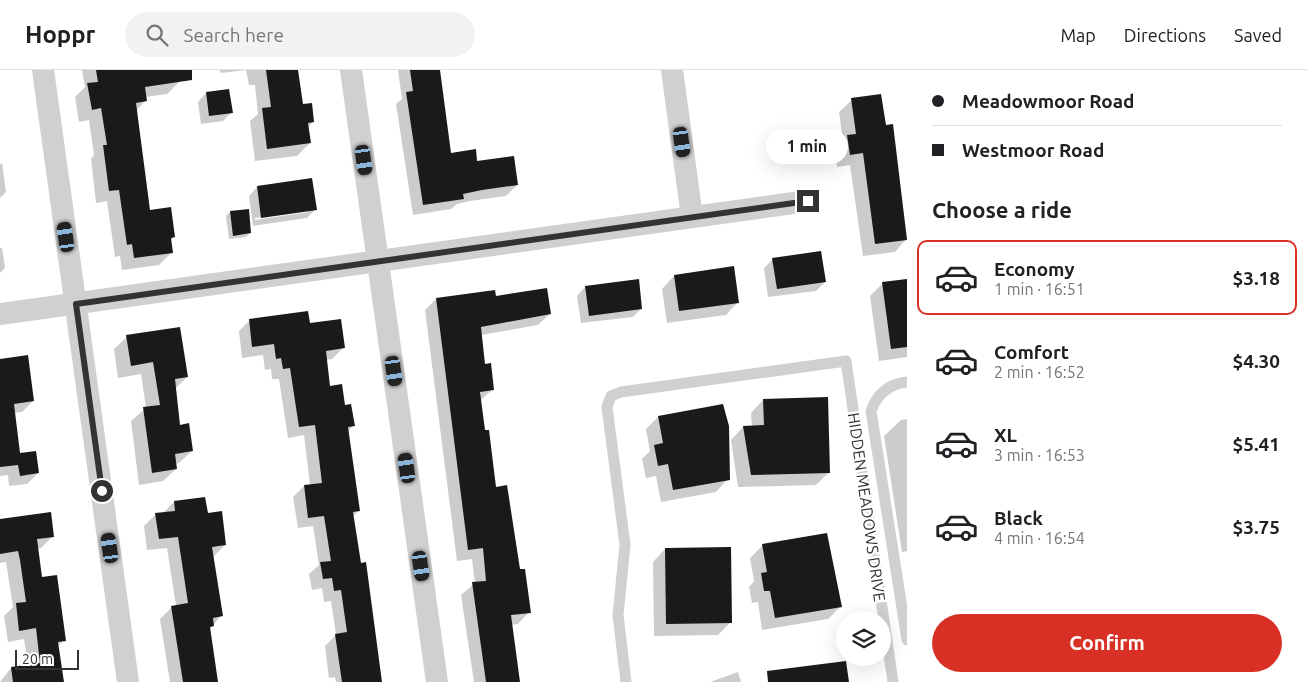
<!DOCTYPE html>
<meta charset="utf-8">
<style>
:root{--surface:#fff;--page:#f2f2f2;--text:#202124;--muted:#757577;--line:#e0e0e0;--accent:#d93025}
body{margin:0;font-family:Ubuntu,sans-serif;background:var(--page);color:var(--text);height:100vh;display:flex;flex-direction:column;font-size:19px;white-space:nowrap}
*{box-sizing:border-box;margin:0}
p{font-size:16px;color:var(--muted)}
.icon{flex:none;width:28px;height:28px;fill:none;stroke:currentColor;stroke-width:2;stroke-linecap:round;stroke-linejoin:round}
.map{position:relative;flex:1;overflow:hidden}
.side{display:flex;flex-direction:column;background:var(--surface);width:400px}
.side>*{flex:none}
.banner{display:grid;align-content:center;height:110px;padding:0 25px;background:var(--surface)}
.controls{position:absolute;left:836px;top:541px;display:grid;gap:10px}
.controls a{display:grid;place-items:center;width:55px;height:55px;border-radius:50%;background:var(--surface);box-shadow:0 5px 20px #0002;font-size:25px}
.scale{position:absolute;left:15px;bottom:12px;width:64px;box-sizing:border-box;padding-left:5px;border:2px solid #333;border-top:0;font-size:14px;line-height:18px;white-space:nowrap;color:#333;-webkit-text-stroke:4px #fff;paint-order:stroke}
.end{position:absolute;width:22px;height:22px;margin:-11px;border:6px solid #333;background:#fff;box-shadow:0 0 0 2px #fff}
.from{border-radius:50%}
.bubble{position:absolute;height:35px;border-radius:18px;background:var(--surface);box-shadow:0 5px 20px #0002;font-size:16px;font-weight:700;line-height:35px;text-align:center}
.car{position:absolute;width:15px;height:30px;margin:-15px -8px;border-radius:6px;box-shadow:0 0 4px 1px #0007;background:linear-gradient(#222 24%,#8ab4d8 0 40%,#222 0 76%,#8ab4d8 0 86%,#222 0)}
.banner b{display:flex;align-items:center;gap:18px;height:48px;font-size:19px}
.banner b+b{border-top:1px solid var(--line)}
.banner i{width:12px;height:12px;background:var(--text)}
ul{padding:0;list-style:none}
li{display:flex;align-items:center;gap:15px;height:75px;margin:0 10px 8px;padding:0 15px;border:2px solid transparent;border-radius:10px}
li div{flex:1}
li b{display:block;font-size:19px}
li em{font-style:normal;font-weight:700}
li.selected{border-color:var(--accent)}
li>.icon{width:45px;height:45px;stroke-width:1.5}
h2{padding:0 25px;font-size:22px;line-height:60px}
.button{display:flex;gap:10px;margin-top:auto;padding:10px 25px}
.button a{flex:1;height:58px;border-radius:30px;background:var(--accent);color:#fff;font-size:20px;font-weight:700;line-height:58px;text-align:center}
header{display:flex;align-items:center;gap:30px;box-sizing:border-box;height:70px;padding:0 25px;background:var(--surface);border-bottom:1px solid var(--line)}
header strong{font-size:24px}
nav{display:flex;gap:28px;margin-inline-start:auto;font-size:18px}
.search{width:350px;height:45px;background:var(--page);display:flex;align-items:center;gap:12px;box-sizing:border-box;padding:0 18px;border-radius:28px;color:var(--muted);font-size:19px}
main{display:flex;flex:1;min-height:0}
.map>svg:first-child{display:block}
.shadow{fill:#0003;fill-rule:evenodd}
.building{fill:#1a1a1a}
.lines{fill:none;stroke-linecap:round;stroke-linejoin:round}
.service{stroke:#d0d0d0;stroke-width:11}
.minor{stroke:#d0d0d0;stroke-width:22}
.route{stroke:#333;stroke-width:6}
.labels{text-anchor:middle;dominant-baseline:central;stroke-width:5;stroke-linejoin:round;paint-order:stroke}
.street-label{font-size:16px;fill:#333;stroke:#fff}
</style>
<header>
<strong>Hoppr</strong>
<div class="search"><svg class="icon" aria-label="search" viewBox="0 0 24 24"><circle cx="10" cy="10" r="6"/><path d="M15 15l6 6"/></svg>Search here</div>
<nav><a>Map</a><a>Directions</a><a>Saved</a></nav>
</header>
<main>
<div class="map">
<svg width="907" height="612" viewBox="0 0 907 612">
<rect width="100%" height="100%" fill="#fff"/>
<g class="shadow">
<polygon points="82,0 178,0 180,11 167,24 145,27 146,30 136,41 149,141 174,167 170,171 171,183 159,195 122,200 120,186 115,187 107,131 96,133 91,89 94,85 89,50 79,52 75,27 85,17"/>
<polygon points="220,0 297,0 302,36 313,52 308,57 310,73 297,86 255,91 250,51 258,44 255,15 249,15 246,0 221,3"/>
<polygon points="398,0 439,0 450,85 517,115 506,126 470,131 457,134 451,139 413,145 396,34 402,29"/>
<polygon points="206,23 231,43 223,51 201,54 198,32"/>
<polygon points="852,30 885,57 892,56 907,168 895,182 863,186 850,95 837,97 835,79 843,71 839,42"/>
<polygon points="2,93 6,122 0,128 0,94"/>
<path d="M257,117L316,139L307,148L253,156L249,126ZM308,140V142L255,150V148Z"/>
<polygon points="230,142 250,163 246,167 229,169 226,146"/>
<polygon points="0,178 2,178 5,198 0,203"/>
<polygon points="773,189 825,212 816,221 768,227 764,198"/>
<polygon points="674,206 738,232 726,245 667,253 662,219"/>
<polygon points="907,210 907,287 879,291 870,226 883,213"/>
<polygon points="585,217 641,239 633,247 581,253 577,226"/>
<polygon points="495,227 550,244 538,255 481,265 484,295 493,319 480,331 495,418 529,542 518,554 511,555 518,612 474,612 461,525 475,513 472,489 457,491 425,240 436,229"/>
<polygon points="250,250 308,254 343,278 332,289 326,290 329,317 344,336 353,356 347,362 358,441 353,447 381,612 336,612 335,607 329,608 325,576 336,565 331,531 324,532 322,518 312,520 309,504 319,495 313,456 298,458 293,427 304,416 310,415 304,365 288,368 279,309 272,309 271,299 265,300 263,285 242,288 239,261"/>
<polygon points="127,267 187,307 175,319 179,356 192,381 179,393 175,394 176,399 163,411 139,415 131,351 146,338 141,304 118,308 114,279"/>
<polygon points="0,290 33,331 22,342 14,343 19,384 38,403 27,414 9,416 8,405 0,406"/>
<polygon points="763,330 829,402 816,415 738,417 731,370 743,357 752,357 751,343"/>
<polygon points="658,347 728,409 716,422 661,432 656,406 646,408 642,389 650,381 646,359"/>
<polygon points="907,349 907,481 902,482 884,366 901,350"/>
<polygon points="174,432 207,444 225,475 213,487 221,546 209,560 217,612 170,612 160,549 172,537 176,536 167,478 147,480 144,456 156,444 163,443"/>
<polygon points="0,450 53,466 41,478 37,479 41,509 64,570 57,577 62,612 0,612 11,598 28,596 24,569 8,572 4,546 13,537 6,492 0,493"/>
<polygon points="763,475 840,537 828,549 762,560 758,532 752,533 749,517 754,511 750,488"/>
<polygon points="665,479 730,553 718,565 654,566 653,492"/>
<polygon points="738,602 741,612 710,612"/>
</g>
<g class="building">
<polygon points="96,0 192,0 192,10 145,17 147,31 136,33 150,140 171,137 175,167 171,168 173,183 134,188 132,174 127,175 119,120 109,121 103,75 107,75 101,38 92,40 87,13 98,12"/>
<polygon points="266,0 298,0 303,34 312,33 314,52 308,53 311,73 267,79 262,38 271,37"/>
<polygon points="410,0 440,0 451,83 476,79 477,91 514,86 518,115 482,120 463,124 464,129 423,135 406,22 413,21"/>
<polygon points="229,19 233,43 209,46 206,22"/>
<polygon points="881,24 886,55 893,54 907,170 875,174 863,83 850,85 847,65 856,64 851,28"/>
<polygon points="312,108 317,140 261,148 257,116"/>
<polygon points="249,139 251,163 233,166 230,141"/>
<polygon points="821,181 826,212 777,219 772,188"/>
<polygon points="734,196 739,233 679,241 674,205"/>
<polygon points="639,209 642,239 589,246 585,216"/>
<polygon points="907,209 907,277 891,279 882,212"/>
<polygon points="547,218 551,244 481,257 485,294 491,293 494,320 480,322 485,360 489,360 496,417 507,415 520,499 525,499 531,543 511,545 520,612 486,612 472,512 486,511 483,478 468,480 436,228 495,220 496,226"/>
<polygon points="308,241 310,253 341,249 345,278 326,281 330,316 342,314 345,335 351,334 355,356 348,357 360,441 353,442 361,493 366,492 382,612 342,612 335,564 347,562 341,520 334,521 332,508 323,509 320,492 331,491 324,446 308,448 304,415 322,413 315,355 299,357 290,298 283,299 281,288 276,289 274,274 252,277 249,249"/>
<polygon points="180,257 188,307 175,309 180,355 189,353 193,381 175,384 177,399 152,403 143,337 160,335 153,292 131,296 126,265"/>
<polygon points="28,285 34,331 14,334 20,383 36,381 39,403 20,406 18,395 0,397 0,289"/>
<polygon points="828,327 830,403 751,405 743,356 764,355 763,329"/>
<polygon points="723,334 729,356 730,410 673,420 668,394 658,396 654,375 663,373 658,346"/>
<polygon points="205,427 208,443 222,441 226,475 212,477 223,546 213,548 214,556 210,557 218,612 183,612 171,536 188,533 178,467 159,469 155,443 175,441 174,431"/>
<polygon points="51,442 54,467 37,469 42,507 57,505 66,571 58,572 64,612 13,612 11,597 40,593 36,558 19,561 16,533 26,532 20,490 18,481 0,484 0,449"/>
<polygon points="827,463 842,537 775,548 770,521 764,521 761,503 767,502 762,474"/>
<polygon points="731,477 732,553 666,554 665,478"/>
<polygon points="846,591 849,612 768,612 767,601"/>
</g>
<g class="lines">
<g class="service">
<path d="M907,312C889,314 877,324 871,341L907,570"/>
<polyline points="626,612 618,545 625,475 607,337 611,326 621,322 846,291 893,612"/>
</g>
<g class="minor">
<polyline points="43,0 128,612"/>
<polyline points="351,0 437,612"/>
<polyline points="672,0 692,147"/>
<polyline points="0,244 808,131"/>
</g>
</g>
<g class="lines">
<polyline class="route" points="102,421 76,234 808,131"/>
</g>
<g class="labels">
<g class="street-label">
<text transform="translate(867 437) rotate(82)">HIDDEN MEADOWS DRIVE</text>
</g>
</g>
</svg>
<div class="controls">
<a><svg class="icon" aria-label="layers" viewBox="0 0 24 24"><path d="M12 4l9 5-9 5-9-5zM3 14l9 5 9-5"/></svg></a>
</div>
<div class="scale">20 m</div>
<i class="end from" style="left:102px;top:421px"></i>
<i class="end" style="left:808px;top:131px"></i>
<div class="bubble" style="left:766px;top:59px;width:82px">1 min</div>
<i class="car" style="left:682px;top:72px;rotate:172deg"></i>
<i class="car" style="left:364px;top:90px;rotate:172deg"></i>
<i class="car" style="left:66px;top:167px;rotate:352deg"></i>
<i class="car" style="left:394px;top:301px;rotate:172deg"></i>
<i class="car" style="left:407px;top:398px;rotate:352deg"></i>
<i class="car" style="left:110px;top:478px;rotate:352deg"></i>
<i class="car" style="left:421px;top:496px;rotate:172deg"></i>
</div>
<section class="side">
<div class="banner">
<b><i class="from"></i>Meadowmoor Road</b>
<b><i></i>Westmoor Road</b>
</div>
<h2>Choose a ride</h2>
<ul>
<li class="selected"><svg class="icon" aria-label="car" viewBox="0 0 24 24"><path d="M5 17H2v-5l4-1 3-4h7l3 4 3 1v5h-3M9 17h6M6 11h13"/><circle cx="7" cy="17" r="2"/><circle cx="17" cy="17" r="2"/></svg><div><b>Economy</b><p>1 min · 16:51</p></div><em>$3.18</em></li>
<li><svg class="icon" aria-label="car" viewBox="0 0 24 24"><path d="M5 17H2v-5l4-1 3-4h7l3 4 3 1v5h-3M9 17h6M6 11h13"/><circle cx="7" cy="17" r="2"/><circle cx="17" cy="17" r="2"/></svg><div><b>Comfort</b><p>2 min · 16:52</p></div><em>$4.30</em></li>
<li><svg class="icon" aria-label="car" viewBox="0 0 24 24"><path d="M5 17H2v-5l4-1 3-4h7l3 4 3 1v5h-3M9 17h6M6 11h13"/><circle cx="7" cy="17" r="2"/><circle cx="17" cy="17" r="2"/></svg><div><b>XL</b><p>3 min · 16:53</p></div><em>$5.41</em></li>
<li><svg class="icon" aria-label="car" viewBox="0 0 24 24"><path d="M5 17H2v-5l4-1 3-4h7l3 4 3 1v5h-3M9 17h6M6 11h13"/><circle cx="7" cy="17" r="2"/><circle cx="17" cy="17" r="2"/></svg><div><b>Black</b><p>4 min · 16:54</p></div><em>$3.75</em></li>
</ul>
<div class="button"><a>Confirm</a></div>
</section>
</main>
